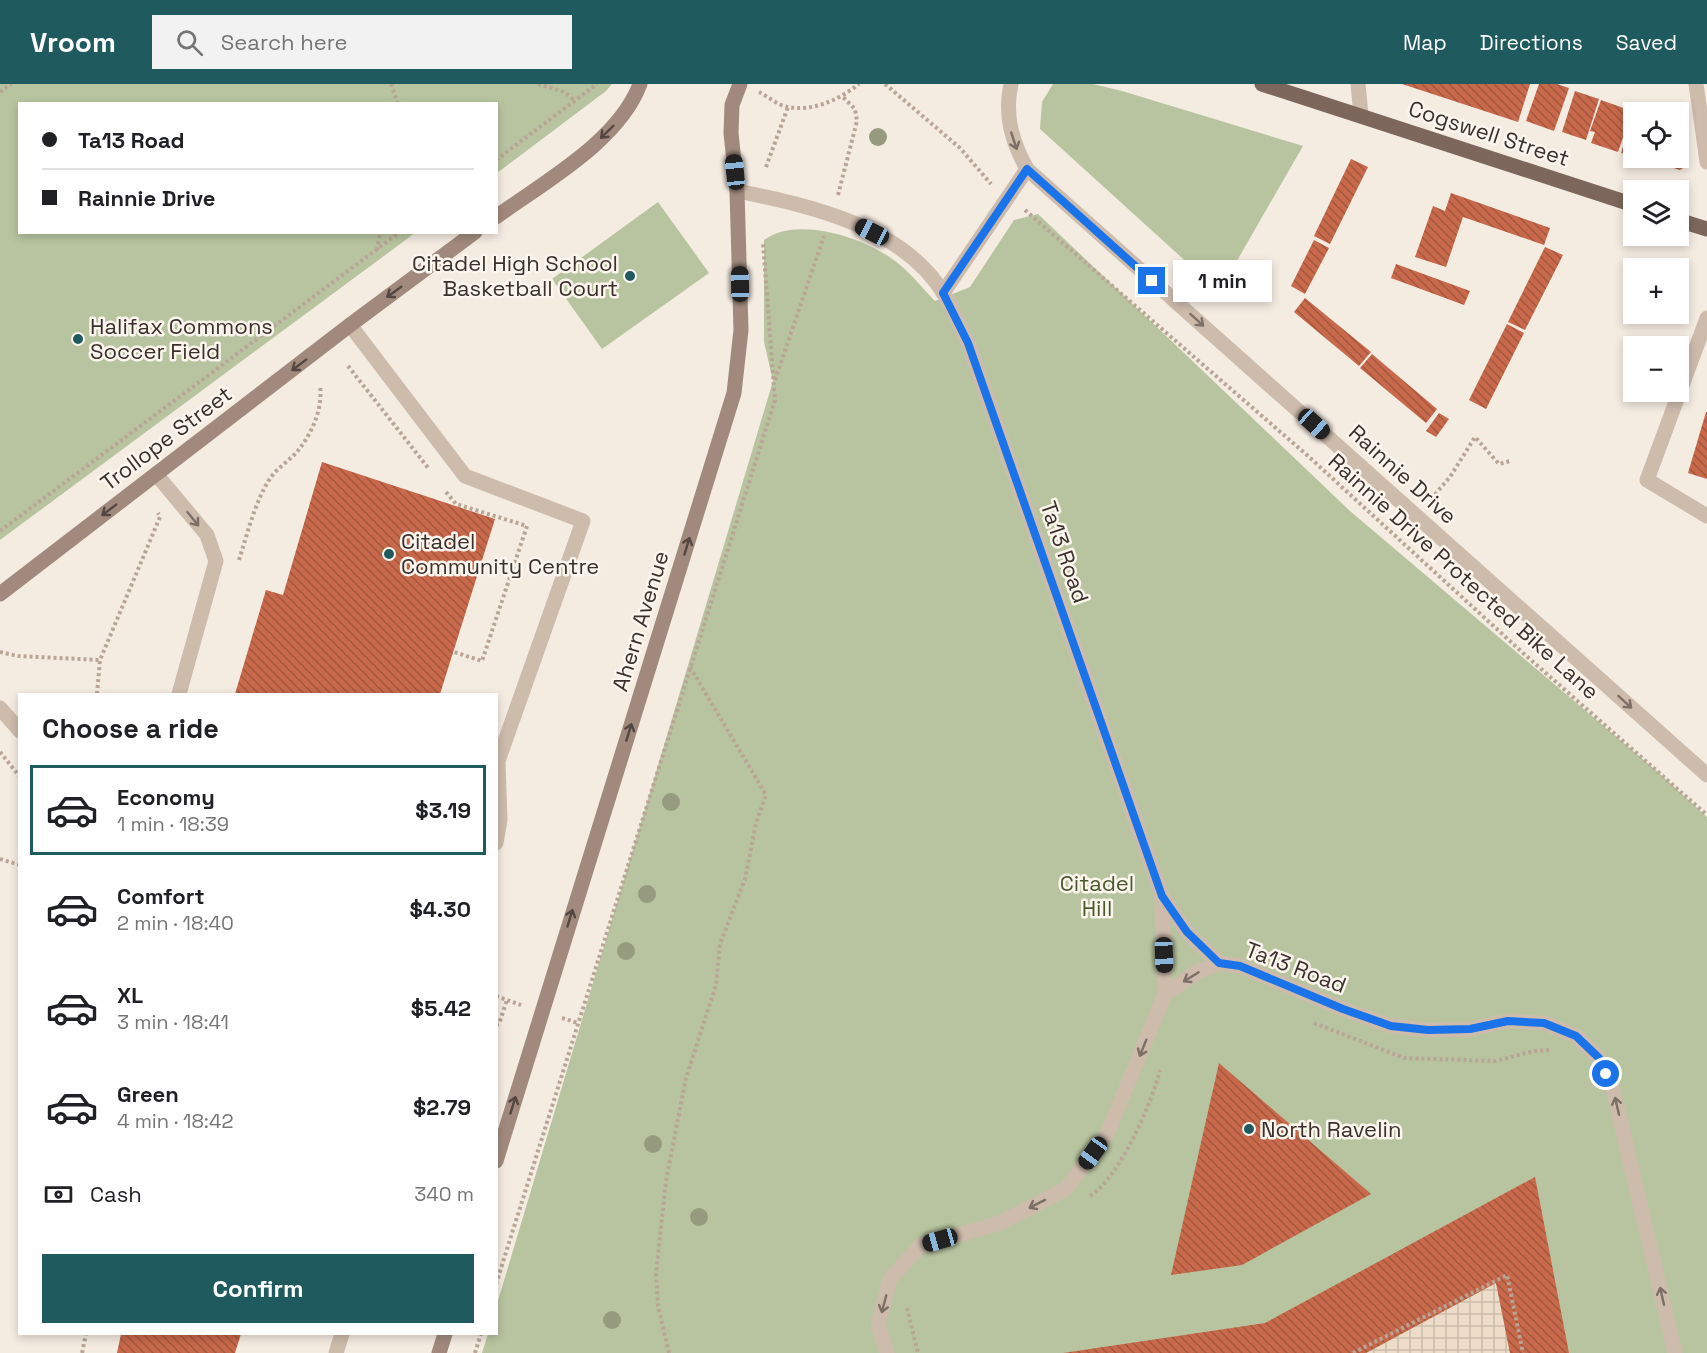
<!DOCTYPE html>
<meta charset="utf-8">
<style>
:root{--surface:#fff;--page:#f2f2f2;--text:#202124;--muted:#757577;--line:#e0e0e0;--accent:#1f5a5e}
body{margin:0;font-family:"Space Grotesk",sans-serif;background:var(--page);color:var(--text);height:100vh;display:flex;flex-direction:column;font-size:22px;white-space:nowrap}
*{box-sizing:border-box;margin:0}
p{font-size:20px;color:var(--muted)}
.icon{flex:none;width:33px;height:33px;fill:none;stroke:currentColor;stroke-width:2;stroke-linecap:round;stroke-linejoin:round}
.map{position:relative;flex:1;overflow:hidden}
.details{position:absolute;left:18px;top:609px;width:480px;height:642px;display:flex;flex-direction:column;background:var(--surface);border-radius:0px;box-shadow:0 3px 9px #0003}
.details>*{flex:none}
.guide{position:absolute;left:18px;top:18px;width:480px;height:132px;border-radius:0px;box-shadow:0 3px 9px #0003;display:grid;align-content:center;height:132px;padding:0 24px;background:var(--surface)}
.controls{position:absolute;left:1623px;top:18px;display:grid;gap:12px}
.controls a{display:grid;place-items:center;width:66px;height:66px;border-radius:0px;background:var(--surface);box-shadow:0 3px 9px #0003;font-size:30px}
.end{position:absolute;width:27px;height:27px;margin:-14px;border:8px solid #1a73e8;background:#fff;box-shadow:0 0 0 3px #fff}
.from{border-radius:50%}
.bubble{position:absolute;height:42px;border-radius:0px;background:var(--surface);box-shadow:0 3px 9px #0003;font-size:20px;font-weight:700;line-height:42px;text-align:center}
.car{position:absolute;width:18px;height:36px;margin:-18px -9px;border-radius:8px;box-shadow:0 0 4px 2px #0007;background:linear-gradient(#222 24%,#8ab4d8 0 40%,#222 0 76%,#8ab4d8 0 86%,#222 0)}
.guide b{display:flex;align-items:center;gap:21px;height:57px;font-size:22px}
.guide b+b{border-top:2px solid var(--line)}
.guide i{width:15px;height:15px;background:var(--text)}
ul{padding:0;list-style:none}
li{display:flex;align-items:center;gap:18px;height:90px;margin:0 12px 9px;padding:0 12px;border:3px solid transparent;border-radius:0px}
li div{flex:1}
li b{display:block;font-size:22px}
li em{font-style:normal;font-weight:700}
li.active{border-color:var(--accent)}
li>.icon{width:54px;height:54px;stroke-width:1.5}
h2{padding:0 24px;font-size:27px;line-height:72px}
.pay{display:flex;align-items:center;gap:15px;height:66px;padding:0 24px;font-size:22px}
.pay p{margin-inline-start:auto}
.button{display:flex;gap:12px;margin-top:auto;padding:12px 24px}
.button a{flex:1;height:69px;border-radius:0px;background:var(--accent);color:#fff;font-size:24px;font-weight:700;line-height:69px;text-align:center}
header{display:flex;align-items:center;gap:36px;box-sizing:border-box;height:84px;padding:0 30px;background:var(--accent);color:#fff}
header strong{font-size:28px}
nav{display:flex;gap:33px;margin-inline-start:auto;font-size:21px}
.search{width:420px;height:54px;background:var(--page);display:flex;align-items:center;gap:15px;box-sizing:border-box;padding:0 21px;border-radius:0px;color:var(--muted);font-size:22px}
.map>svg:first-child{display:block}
.green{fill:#b8c4a0}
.plaza{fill:url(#plaza-grid)}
.building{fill:url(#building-back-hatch)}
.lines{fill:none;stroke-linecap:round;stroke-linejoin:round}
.path{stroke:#b9a596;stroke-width:4;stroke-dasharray:3 3;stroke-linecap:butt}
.lane{stroke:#cdbbac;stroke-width:15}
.street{stroke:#cdbbac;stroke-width:15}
.secondary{stroke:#a18a7d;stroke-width:15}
.primary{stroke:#7d675c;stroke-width:15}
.tree{fill:#969b7f}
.oneway{stroke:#544640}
.oneway2{stroke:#7d6f65}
.route{stroke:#1a73e8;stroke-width:8}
.poi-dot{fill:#1f5a5e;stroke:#fbf5ee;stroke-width:2}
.labels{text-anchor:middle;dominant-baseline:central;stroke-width:5;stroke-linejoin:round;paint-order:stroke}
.street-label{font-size:22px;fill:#3b302b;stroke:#fbf5ee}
.poi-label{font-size:22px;fill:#3b302b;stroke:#fbf5ee;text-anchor:start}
.park-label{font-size:22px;fill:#4a5a2e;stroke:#fbf5ee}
</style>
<header>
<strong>Vroom</strong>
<div class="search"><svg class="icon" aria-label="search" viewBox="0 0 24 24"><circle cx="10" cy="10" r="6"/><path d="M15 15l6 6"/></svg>Search here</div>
<nav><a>Map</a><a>Directions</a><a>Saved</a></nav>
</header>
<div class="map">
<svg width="1707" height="1269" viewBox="0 0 1707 1269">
<defs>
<pattern id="plaza-grid" width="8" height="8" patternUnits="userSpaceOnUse" patternTransform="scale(1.5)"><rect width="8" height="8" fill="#ecdcc8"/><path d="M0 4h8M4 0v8" fill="none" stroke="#cbbdac"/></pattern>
<pattern id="building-back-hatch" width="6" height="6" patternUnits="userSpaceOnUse" patternTransform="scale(1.5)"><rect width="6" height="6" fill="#c8694b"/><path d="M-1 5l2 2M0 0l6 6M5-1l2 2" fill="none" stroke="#a4573f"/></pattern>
</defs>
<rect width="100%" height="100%" fill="#f4ebe1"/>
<g class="green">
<polygon points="0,0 612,0 606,7 497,89 496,20 20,20 20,148 415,149 0,456"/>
<polygon points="1053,0 1093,0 1122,7 1303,62 1223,201 1202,192 1040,45 1042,18"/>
<polygon points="658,118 709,189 602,265 552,195"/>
<path d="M1038,130L1350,427L1658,688L1707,733V1269H482L488,1250H496L497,1220L773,297L764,258V156C797,131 866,154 895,177C910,188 922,204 935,217L970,203L1014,136Z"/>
</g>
<polygon class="plaza" points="1496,1199 1510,1269 1366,1269"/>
<g class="building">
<polygon points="1402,0 1530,0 1518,38"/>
<polygon points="1539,0 1557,0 1569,4 1554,47 1526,37"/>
<polygon points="1575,7 1599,15 1586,56 1562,48"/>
<polygon points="1601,16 1632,27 1618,68 1591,59 1595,48 1590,47"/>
<polygon points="1631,36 1634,37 1634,72 1621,69"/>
<polygon points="1678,51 1681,52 1686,82 1680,86 1640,74 1678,74"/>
<polygon points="1351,75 1368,83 1330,160 1314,152"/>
<polygon points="1451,109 1550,144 1544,161 1463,133 1446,183 1415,173 1433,122 1445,127"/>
<polygon points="1314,156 1329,164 1305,210 1291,202"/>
<polygon points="1545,163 1563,171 1525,246 1508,238"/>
<polygon points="1396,180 1470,207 1464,221 1391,194"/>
<polygon points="1305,214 1371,268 1359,282 1294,228"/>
<polygon points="1507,240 1524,249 1486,325 1469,316"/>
<polygon points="1372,270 1437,325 1426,339 1360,284"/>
<polygon points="1706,328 1707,328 1707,395 1688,389"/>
<polygon points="1439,329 1449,335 1436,353 1426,347"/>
<polygon points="322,378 495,435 440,610 235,610 266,506 283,511"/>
<polygon points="1219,979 1371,1110 1242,1181 1171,1191"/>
<polygon points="1535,1093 1569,1269 1510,1269 1496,1199 1366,1269 1063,1269 1265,1239"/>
<polygon points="121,1250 241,1250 235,1269 117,1269"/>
</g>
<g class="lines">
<g class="path">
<polyline points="391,0 398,20"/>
<polyline points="538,0 564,8 576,17"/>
<polyline points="885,0 960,64 991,100"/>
<polyline points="0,8 11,0"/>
<path d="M759,8C767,12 779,22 788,23C813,28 840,15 859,0"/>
<polyline points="496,76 597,0"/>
<polyline points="766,83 788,23"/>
<polyline points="838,111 857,37 855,25 843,13"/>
<polyline points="1025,126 1308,372 1523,569 1707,731"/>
<polyline points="377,166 380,148"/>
<polyline points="348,282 429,385"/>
<polyline points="775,296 824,152"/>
<polyline points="446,408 456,420 527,442 482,577 454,568"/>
<polyline points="1431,415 1450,393 1475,353 1499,380 1510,377"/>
<polyline points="0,447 400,148"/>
<path d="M239,476C248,448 255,417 271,393C278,384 287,378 295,370C311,352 323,326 320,302"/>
<polyline points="0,568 18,572 100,576"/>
<polyline points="97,610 100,576 160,433 158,429"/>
<polyline points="0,668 20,693"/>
<polyline points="0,775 20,781"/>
<polyline points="496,912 521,921"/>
<polyline points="562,934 578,939"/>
<polyline points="1314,939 1404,974 1496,977 1534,967 1550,966"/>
<polyline points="496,941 499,940 507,916"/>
<path d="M1090,1112C1119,1094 1152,1019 1160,986"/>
<polyline points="496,1200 775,316 763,159"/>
<polyline points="907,1224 918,1269"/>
<polyline points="82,1269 86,1250"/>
<polyline points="475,1269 481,1250"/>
<polyline points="669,1269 658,1222 656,1190 666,1097 686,994 716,901 720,860 745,795 756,739 766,711 690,583"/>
<polyline points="1353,1269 1507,1191 1523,1269"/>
</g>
<g class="lane">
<path d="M737,107C808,121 903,142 944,210C953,225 960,243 968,259L1162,812L1187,848L1219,879"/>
<polyline points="943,209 1027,85"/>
<polyline points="1707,234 1647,396 1707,432"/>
<polyline points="350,241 465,392 583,437 498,677 500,736 496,759"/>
<polyline points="156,390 207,451 216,477 179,610"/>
<polyline points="0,624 20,647"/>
<polyline points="1162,812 1165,910"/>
<polyline points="336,1269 342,1250"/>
<polyline points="887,1269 878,1241 890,1195 920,1162 1000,1139 1066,1105 1107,1050 1165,910 1197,888 1219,879 1240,882 1343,925 1391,942 1428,946 1470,945 1507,937 1544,939 1576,952 1599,974 1613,1005 1675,1269"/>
</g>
<g class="street">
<path d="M1011,0C1004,31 1012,58 1027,85L1707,691"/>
<polyline points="1358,0 1361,31"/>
<polyline points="1696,0 1707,78"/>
</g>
<g class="secondary">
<path d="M496,133C544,98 619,57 640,0"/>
<polyline points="0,510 350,241 475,148"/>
<polyline points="496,1077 734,309 741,246 737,107 731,49 732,21 740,0"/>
<polyline points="439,1269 445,1250"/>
</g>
<g class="primary">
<polyline points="1262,0 1634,121"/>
<polyline points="1678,136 1707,145"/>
</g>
</g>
<g class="tree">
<circle cx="878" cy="53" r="9"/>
<circle cx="671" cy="718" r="9"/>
<circle cx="647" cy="810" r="9"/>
<circle cx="626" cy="867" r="9"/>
<circle cx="653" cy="1060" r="9"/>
<circle cx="699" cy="1133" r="9"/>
<circle cx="612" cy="1236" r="9"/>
</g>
<defs><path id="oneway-shaft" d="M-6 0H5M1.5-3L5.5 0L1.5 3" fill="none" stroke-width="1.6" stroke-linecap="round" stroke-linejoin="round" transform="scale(1.5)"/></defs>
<g class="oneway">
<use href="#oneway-shaft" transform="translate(607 48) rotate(136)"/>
<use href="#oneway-shaft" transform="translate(394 208) rotate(144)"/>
<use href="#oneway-shaft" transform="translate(299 281) rotate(143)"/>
<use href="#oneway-shaft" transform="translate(109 426) rotate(143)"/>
<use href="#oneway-shaft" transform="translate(687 462) rotate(-73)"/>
<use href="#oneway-shaft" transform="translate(629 648) rotate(-73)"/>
<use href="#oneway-shaft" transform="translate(570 834) rotate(-73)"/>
<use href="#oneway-shaft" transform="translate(513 1021) rotate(-73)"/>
</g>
<g class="oneway2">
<use href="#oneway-shaft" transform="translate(1014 57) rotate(72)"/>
<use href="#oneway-shaft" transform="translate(1197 236) rotate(42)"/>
<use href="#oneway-shaft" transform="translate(193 435) rotate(51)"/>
<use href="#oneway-shaft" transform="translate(1625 618) rotate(42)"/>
<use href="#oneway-shaft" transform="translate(1191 893) rotate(148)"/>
<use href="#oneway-shaft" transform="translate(1143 964) rotate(112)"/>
<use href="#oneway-shaft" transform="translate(1617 1022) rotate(-103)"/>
<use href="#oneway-shaft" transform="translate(1037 1120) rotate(153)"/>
<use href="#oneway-shaft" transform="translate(1662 1212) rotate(-103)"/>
<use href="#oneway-shaft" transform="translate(884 1220) rotate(105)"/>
</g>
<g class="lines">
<polyline class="route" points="1152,197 1027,85 943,209 968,259 1162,812 1187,848 1219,879 1240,882 1343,925 1391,942 1428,946 1470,945 1508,937 1544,939 1576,952 1599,974 1606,990"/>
</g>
<g class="poi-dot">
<circle cx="630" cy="192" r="6"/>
<circle cx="78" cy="255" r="6"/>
<circle cx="389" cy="470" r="6"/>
<circle cx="1249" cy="1045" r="6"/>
</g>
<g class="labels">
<g class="street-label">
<text transform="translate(1489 49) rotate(18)">Cogswell Street</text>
<text transform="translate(166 354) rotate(-37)">Trollope Street</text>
<text transform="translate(1403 390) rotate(42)">Rainnie Drive</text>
<text transform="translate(1065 468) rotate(71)">Ta13 Road</text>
<text transform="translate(1464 492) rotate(42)">Rainnie Drive Protected Bike Lane</text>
<text transform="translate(640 537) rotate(-73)">Ahern Avenue</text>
<text transform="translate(1296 883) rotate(21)">Ta13 Road</text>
</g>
<g class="poi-label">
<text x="618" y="179" text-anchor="end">Citadel High School<tspan x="618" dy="25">Basketball Court</tspan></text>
<text x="90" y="242">Halifax Commons<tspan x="90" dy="25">Soccer Field</tspan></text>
<text x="401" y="457">Citadel<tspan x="401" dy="25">Community Centre</tspan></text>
<text x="1261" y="1045">North Ravelin</text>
</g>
<g class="park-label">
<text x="1097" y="799">Citadel<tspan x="1097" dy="25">Hill</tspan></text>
</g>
</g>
</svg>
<div class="controls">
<a><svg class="icon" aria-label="locate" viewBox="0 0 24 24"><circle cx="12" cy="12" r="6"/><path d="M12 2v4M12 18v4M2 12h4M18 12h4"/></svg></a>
<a><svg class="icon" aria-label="layers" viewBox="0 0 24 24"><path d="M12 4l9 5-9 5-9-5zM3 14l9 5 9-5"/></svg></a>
<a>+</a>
<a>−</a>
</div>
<i class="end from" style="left:1606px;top:990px"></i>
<i class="end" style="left:1152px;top:197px"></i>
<div class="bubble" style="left:1173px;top:176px;width:99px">1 min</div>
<i class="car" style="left:735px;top:88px;rotate:354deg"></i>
<i class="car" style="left:872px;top:148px;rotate:297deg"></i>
<i class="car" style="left:740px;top:200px;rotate:359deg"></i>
<i class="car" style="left:1314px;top:340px;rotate:132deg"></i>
<i class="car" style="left:1164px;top:871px;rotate:178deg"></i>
<i class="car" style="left:1093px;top:1069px;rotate:216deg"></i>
<i class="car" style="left:940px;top:1156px;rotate:254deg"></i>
<div class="guide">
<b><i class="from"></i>Ta13 Road</b>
<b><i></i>Rainnie Drive</b>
</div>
<section class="details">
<h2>Choose a ride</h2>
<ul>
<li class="active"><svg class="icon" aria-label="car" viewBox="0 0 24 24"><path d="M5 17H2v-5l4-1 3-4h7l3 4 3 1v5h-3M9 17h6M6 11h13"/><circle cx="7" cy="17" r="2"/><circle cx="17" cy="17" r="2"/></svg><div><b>Economy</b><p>1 min · 18:39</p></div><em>$3.19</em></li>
<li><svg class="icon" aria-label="car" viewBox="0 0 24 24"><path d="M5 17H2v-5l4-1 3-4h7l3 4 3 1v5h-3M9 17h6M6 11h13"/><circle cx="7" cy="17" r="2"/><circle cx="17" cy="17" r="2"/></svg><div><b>Comfort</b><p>2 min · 18:40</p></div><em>$4.30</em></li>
<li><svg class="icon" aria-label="car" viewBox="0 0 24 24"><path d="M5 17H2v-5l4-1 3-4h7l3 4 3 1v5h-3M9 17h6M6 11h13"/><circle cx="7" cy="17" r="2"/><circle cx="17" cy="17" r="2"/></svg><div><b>XL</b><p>3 min · 18:41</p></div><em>$5.42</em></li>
<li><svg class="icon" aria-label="car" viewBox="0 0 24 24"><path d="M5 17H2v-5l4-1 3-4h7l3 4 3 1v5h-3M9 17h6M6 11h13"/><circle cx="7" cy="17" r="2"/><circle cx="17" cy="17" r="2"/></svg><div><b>Green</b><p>4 min · 18:42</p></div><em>$2.79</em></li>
</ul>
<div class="pay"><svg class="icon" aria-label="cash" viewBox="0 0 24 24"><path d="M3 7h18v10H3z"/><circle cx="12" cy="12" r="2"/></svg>Cash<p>340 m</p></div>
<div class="button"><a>Confirm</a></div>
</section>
</div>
